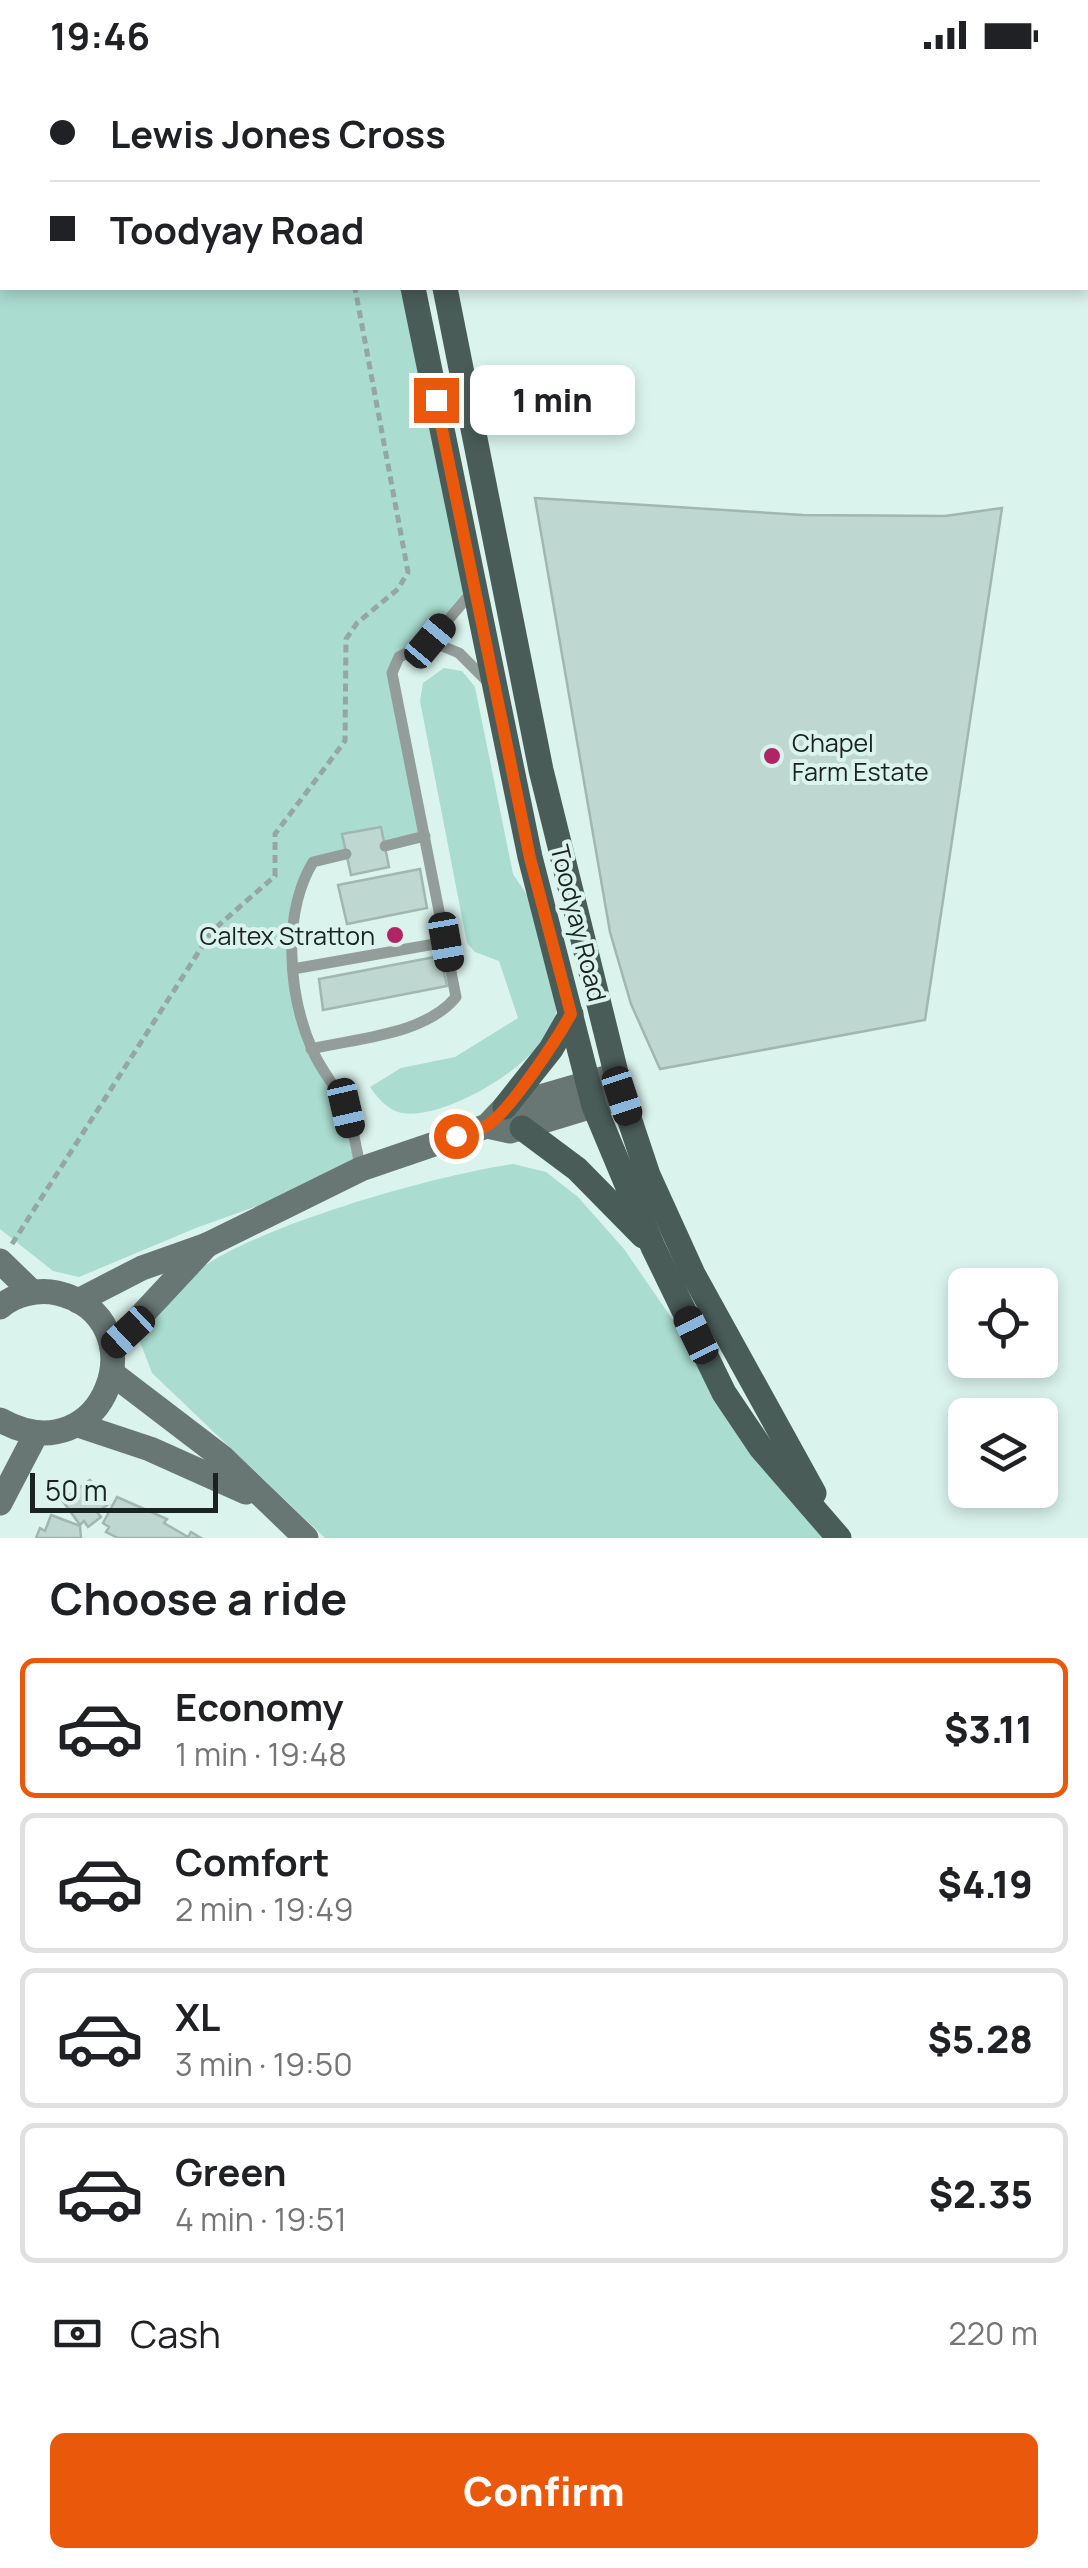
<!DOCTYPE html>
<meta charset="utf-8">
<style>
:root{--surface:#fff;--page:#f6f6f6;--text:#202124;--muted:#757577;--line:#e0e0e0;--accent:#ea580c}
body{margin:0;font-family:Manrope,sans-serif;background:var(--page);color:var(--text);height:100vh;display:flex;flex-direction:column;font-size:38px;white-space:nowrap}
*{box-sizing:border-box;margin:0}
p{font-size:32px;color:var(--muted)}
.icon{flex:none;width:55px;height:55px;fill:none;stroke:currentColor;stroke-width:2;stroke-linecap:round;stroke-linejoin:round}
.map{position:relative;height:1468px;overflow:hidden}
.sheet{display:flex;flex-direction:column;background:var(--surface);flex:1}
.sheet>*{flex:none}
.banner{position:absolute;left:0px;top:0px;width:1090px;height:220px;box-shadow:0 5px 15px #0003;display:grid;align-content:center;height:220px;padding:0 50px;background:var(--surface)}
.tools{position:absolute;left:948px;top:1198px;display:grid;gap:20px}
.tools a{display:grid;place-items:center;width:110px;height:110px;border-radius:15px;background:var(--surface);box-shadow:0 5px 15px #0003;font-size:50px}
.scale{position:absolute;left:30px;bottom:25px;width:188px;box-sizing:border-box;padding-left:10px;border:5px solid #1a2321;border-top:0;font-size:28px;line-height:35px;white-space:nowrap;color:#1a2321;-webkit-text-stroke:8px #daf3ed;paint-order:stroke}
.end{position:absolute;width:45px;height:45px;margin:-22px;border:12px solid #ea580c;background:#fff;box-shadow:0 0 0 5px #fff}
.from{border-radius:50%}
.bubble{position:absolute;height:70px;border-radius:15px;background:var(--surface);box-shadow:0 5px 15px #0003;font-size:32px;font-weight:800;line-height:70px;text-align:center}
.car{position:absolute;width:30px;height:60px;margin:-30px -15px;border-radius:12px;box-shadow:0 0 8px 2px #0007;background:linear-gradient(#222 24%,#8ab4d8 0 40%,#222 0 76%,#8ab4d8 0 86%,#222 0)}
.banner b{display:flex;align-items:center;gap:35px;height:95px;font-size:38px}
.banner b+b{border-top:2px solid var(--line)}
.banner i{width:25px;height:25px;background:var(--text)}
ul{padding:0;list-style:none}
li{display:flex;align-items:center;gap:30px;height:140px;margin:0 20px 15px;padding:0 30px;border:5px solid var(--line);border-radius:15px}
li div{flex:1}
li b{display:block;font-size:38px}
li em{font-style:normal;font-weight:800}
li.current{border-color:var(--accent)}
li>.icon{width:90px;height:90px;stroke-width:1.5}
h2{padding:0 50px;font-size:45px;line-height:120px}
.pay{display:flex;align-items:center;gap:25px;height:110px;padding:0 50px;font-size:38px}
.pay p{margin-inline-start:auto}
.action{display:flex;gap:20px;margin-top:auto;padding:20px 50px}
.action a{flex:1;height:115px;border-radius:15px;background:var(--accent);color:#fff;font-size:40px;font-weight:800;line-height:115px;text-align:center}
.status{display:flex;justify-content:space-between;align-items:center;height:70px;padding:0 50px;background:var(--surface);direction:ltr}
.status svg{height:28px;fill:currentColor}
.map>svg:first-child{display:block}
.green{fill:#aadcd0}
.building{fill:#bfd7d1;stroke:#a0b7b1;stroke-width:2.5}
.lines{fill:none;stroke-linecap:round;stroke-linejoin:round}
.path{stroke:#94a7a2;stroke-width:5;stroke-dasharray:8 5;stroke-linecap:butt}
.lane{stroke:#939d9a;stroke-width:11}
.secondary{stroke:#687773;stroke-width:25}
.primary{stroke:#4a5c58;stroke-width:25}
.route{stroke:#ea580c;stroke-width:12}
.poi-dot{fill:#b02564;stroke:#daf3ed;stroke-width:4}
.labels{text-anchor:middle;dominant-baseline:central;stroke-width:8;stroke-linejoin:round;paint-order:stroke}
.poi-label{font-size:25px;fill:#1a2321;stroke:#daf3ed;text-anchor:start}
.street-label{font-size:25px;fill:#1a2321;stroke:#daf3ed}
</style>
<div class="status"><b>19:46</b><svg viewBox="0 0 49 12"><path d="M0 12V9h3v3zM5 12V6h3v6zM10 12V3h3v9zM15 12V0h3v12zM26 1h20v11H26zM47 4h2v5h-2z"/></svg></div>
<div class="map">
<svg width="1088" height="1468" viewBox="0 0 1088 1468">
<rect width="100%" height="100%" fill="#daf3ed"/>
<g class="green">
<polygon points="0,0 368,0 2,2 2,218 413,218 475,518 430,571 399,587 394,616 425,766 313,792 301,812 293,899 311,979 346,1038 361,1099 196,1158 79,1207 53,1201 0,1159"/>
<path d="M444,598L462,601L475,617L513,804C518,813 526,821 529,830C536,848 558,926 556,942C552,989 440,1055 398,1042C386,1038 377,1027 370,1017L401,998L455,987L518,948L499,891L475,882L467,873L420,631L423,613Z"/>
<path d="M513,1094L546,1102L578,1127L624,1179L761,1378L840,1468H325L152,1303L139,1269C154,1247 172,1221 193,1204C253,1156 436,1105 513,1094Z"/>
</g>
<g class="building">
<polygon points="535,428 803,445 945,446 1002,438 925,950 660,999 631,934 610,862"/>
<polygon points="381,757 389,797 351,805 342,764"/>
<polygon points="420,799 427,838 347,854 338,815"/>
<polygon points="440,886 447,916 323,940 319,909"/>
<polygon points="90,1410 109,1434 97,1442 101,1447 88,1457 84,1451 80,1455 62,1430"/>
<polygon points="117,1427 167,1449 164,1453 188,1467 191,1462 201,1468 118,1468 106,1462 109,1457 103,1453"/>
<polygon points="51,1445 80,1456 81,1468 36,1468 40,1458 45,1461"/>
</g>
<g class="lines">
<g class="path">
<polyline points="314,0 314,2"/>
<polyline points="12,1174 212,861 275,806 275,764 345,671 346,569 357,553 398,519 408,502 355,218"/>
</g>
<g class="lane">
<polyline points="430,571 459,583 487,611"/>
<polyline points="385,776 425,766"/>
<path d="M346,784L313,792C282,844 288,924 312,979C320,1000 338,1018 346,1039C354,1058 356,1080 361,1099"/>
<polyline points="293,899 446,872"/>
<path d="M311,979C357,968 425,965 456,927L392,603L399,587L430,571L472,522"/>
</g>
<g class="secondary">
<polyline points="487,1056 510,1061 622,1027"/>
<polyline points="0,1191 32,1222"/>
<polyline points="78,1231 142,1198 207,1175 361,1099 487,1056 505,1037 616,1005"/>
<path d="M0,1237C15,1224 38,1219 57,1223C161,1247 106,1409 0,1350"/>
<polyline points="112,1277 207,1175"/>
<polyline points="113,1304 223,1388 306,1468"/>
<polyline points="78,1355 150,1379 246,1422"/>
<polyline points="0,1433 36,1364"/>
</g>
<g class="primary">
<polyline points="369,0 369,2"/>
<polyline points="402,0 402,2"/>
<polyline points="413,218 530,787 594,1036 653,1177 724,1323 761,1378 839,1468"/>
<polyline points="445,218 541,700 622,1027 648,1105 693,1204 814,1423"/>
<polyline points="505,1037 551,979 571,944"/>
<polyline points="522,1058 577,1099 643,1166"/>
</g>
</g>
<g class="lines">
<path class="route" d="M436,330L530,788L571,944C557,969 509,1043 486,1056C478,1061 466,1063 456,1066"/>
</g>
<g class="poi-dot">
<circle cx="772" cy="686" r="10"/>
<circle cx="395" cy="865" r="10"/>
</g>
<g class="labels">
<g class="poi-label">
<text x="792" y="672">Chapel<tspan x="792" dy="29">Farm Estate</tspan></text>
<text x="375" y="865" text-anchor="end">Caltex Stratton</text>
</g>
<g class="street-label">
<text transform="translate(579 853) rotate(76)">Toodyay Road</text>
</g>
</g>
</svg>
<div class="tools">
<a><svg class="icon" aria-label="locate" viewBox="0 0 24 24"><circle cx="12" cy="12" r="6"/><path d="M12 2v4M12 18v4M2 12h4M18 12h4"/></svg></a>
<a><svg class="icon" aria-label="layers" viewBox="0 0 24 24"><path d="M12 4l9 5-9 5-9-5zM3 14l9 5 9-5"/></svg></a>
</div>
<div class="scale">50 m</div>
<i class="end from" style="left:456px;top:1066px"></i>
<i class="end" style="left:436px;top:330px"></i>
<div class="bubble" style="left:470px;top:295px;width:165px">1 min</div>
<i class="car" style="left:430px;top:571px;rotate:40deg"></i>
<i class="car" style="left:446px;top:872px;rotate:170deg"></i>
<i class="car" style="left:622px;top:1026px;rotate:162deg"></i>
<i class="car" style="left:346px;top:1038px;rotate:167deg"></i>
<i class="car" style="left:128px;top:1262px;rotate:227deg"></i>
<i class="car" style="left:696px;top:1265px;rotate:334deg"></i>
<div class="banner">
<b><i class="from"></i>Lewis Jones Cross</b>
<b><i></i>Toodyay Road</b>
</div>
</div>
<section class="sheet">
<h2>Choose a ride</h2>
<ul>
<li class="current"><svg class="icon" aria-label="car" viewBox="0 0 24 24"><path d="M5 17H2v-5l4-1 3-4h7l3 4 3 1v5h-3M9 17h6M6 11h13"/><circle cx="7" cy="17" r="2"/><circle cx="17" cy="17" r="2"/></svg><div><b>Economy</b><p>1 min · 19:48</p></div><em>$3.11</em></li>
<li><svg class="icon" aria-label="car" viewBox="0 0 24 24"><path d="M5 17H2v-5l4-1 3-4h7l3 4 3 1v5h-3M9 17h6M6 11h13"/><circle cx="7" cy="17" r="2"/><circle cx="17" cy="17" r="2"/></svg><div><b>Comfort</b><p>2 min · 19:49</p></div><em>$4.19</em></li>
<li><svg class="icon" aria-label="car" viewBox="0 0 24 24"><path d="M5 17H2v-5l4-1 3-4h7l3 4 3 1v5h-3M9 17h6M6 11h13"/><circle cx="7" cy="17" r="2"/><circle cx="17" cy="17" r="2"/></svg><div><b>XL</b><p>3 min · 19:50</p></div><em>$5.28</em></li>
<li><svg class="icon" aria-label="car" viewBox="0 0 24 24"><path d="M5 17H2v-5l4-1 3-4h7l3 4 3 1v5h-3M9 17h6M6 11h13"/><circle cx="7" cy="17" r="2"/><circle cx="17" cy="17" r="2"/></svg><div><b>Green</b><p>4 min · 19:51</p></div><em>$2.35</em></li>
</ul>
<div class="pay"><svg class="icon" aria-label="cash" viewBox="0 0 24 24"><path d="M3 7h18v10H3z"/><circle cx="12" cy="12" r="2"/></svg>Cash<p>220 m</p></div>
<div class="action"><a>Confirm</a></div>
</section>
